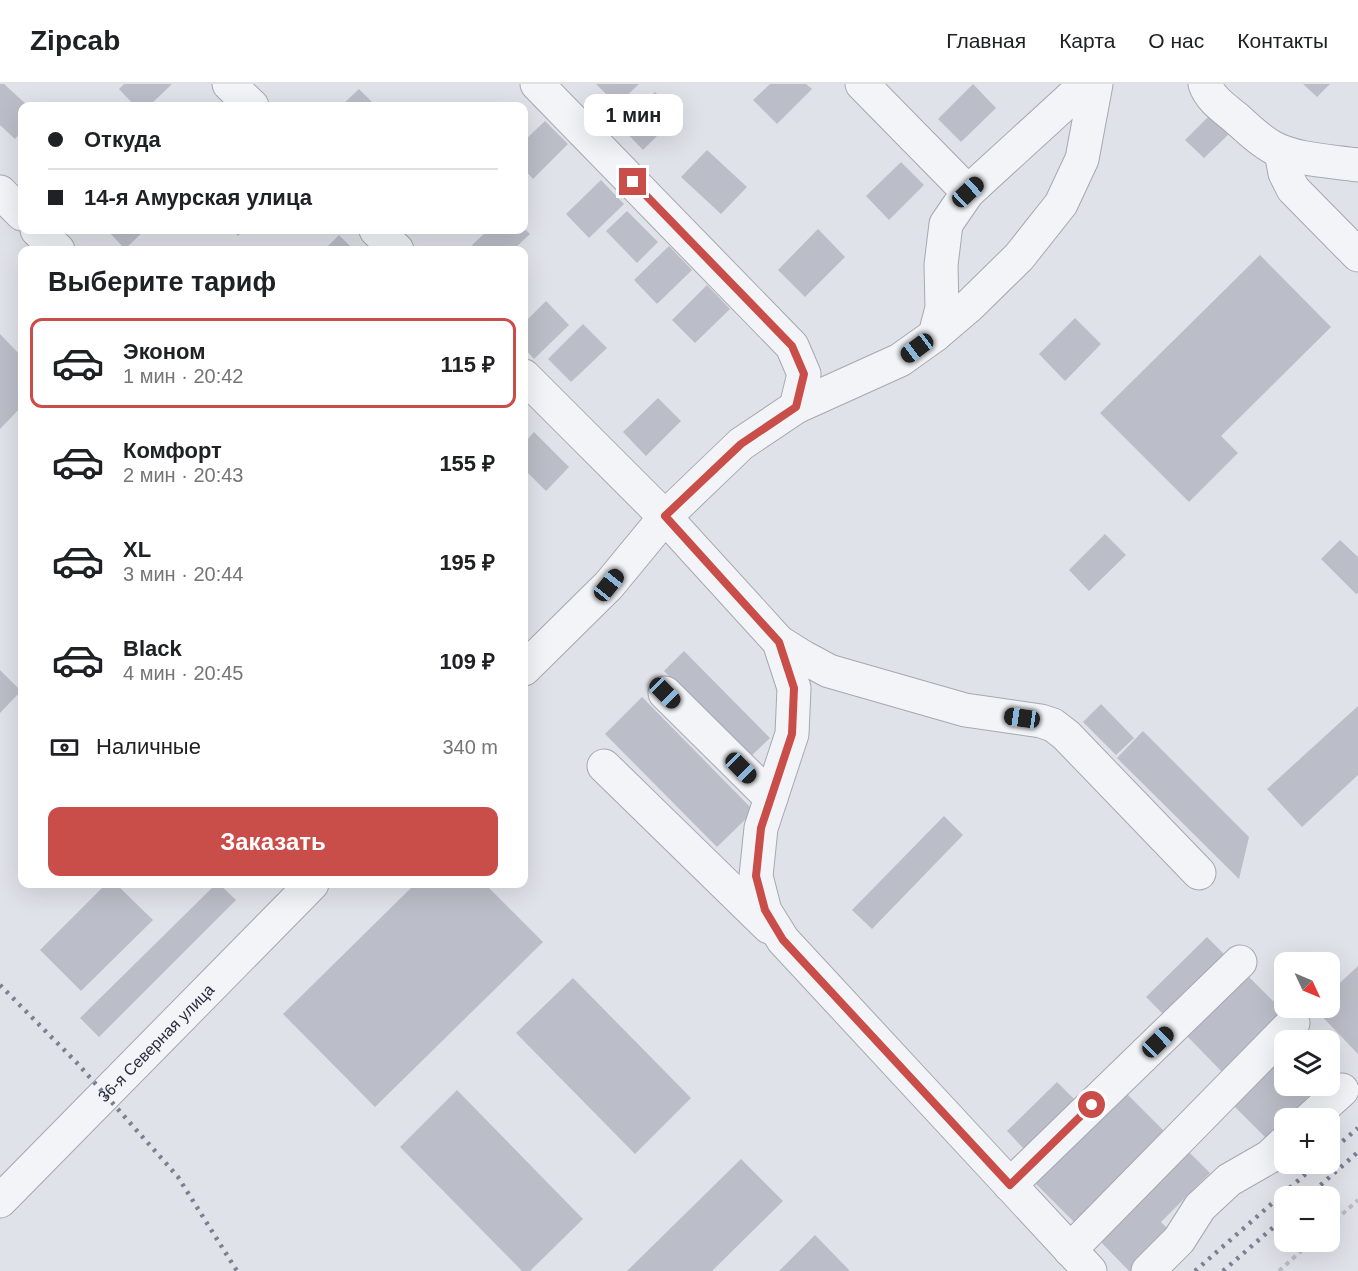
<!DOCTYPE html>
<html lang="ru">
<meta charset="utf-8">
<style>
:root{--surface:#fff;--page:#f2f2f2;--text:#202124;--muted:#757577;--line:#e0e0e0;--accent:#c94e4a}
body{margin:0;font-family:Arial,sans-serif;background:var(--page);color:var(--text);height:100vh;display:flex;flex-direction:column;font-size:22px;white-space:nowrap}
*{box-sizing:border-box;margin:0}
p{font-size:20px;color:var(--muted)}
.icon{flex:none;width:33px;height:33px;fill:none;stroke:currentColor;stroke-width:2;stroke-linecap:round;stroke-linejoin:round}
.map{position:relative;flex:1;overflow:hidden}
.details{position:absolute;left:18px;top:162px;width:510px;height:642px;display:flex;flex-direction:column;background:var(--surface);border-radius:12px;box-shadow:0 6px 24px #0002}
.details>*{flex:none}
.guide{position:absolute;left:18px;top:18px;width:510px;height:132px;border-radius:12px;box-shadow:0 6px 24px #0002;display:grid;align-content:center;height:132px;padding:0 30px;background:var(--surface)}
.needle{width:39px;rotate:134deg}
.buttons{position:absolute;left:1274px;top:868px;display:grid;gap:12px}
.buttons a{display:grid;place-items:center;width:66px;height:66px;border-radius:12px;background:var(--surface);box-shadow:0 6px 24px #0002;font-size:30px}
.end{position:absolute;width:27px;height:27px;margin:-14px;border:8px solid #c94e4a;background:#fff;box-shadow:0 0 0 3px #fff}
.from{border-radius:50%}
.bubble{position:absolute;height:42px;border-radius:12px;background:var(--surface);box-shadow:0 6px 24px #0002;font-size:20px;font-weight:700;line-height:42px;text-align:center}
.car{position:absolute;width:18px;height:36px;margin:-18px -9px;border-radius:8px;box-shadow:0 0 4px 2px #0007;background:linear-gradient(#222 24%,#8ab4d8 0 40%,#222 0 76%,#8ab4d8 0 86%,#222 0)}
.guide b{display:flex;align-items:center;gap:21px;height:57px;font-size:22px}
.guide b+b{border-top:2px solid var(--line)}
.guide i{width:15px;height:15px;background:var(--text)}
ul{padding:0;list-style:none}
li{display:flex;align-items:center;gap:18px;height:90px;margin:0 12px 9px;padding:0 18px;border:3px solid transparent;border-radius:12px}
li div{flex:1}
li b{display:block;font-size:22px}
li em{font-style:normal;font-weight:700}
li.on{border-color:var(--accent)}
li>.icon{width:54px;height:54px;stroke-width:1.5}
h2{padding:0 30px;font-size:27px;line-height:72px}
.pay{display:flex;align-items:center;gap:15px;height:66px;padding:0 30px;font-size:22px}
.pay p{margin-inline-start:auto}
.primary-button{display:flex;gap:12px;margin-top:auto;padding:12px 30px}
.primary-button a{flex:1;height:69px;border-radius:12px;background:var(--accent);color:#fff;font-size:24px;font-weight:700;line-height:69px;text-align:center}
header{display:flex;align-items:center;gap:36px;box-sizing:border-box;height:84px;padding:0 30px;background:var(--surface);border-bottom:2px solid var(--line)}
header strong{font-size:28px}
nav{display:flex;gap:33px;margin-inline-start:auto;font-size:21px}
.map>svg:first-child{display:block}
.building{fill:#bbbdc8}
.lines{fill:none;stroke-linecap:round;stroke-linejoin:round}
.minor-casing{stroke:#a5a8b3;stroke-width:35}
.path{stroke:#babdc3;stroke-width:4;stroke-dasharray:4.5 4.5;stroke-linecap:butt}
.minor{stroke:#f3f4f7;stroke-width:33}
.rail{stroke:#7a7f92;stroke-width:4.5;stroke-dasharray:3 6;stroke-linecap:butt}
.route{stroke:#c94e4a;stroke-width:8}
.labels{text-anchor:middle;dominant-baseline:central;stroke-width:5;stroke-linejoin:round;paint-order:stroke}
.street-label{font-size:16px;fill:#292e3f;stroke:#f0f1f6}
</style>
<header>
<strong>Zipcab</strong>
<nav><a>Главная</a><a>Карта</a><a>О нас</a><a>Контакты</a></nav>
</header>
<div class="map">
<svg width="1358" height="1187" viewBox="0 0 1358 1187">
<rect width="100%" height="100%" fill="#e0e2e9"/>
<g class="building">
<polygon points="0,0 4,0 28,22 22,22 22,47 15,55 0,41"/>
<polygon points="124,0 172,0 149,22 135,22 119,5"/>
<polygon points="596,0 639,0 617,21"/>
<polygon points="770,0 806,0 812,5 777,40 753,16"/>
<polygon points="973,0 996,24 961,58 938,35"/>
<polygon points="1303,0 1330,0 1317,13"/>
<polygon points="359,5 376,22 341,22"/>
<polygon points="655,8 678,31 643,66 620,42"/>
<polygon points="1211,30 1230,49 1204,74 1185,56"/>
<polygon points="545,37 568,60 533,95 524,85 524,57"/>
<polygon points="707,66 747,103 721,130 681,93"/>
<polygon points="901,78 924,101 889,136 866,112"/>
<polygon points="601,96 624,120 589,154 566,130"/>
<polygon points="627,127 658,158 637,179 606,147"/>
<polygon points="524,144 530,150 513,166 477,166 472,161 488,146 524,146"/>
<polygon points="818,145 845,173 805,213 778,186"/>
<polygon points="107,146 145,146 125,165"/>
<polygon points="232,146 244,146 238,152"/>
<polygon points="339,151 354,166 324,166"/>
<polygon points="669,162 692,186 657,220 634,196"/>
<polygon points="1260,171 1331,243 1221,352 1238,369 1189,418 1100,329"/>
<polygon points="707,201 730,225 695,259 672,236"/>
<polygon points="546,217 569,241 534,275 524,264 524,239"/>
<polygon points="1075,234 1101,260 1065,297 1039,270"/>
<polygon points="583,240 607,264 571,298 548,275"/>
<polygon points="0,250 22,273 22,322 0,345"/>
<polygon points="658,314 681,337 646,372 623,348"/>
<polygon points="534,348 569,383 546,407 524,385 524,359"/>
<polygon points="1105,450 1126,471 1089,507 1069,486"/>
<polygon points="1340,456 1358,473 1358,509 1356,510 1321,475"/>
<polygon points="684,567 770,654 749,674 664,587"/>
<polygon points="0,586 21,607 0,629"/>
<polygon points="642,613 754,727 717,763 605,650"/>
<polygon points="1101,620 1134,654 1116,671 1083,638"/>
<polygon points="1358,622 1358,691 1302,743 1267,705"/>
<polygon points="1143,647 1249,753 1239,795 1117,674"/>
<polygon points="944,732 963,751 872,845 852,826"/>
<polygon points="106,800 116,800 153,836 81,907 40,866"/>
<polygon points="216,800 219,800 236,816 99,953 80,934"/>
<polygon points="415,800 485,800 543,858 375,1023 283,930"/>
<polygon points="1207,853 1225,871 1164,931 1146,913"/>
<polygon points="1358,882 1358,970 1314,924 1329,924 1329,909"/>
<polygon points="1248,892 1284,928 1222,988 1187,952"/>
<polygon points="573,894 691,1014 635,1070 516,949"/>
<polygon points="1303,949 1311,957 1295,957"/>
<polygon points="1284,968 1284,1002 1319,1002 1286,1035 1284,1035 1284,1037 1266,1054 1232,1020"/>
<polygon points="1329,975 1338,984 1329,992"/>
<polygon points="1057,998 1075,1016 1025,1066 1007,1047"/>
<polygon points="457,1006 583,1135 530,1187 522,1187 400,1063"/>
<polygon points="1126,1009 1169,1052 1078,1142 1035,1099"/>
<polygon points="1187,1066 1210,1089 1161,1138 1173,1150 1136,1187 1129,1187 1097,1154"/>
<polygon points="741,1075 783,1117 712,1187 627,1187"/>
<polygon points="815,1151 850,1187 779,1187"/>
</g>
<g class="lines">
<defs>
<g id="minor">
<polyline points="229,0 252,22"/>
<polyline points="537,0 792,262 804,290 796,323"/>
<polyline points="862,0 968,108"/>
<path d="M1205,0C1210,15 1224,24 1236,34C1247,44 1259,56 1272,63C1295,76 1331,77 1358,81"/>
<polyline points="1281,68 1285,89 1293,105 1358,171"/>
<polyline points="0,108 22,130"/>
<polyline points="37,146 58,166"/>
<polyline points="376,146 397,166"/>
<polyline points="935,251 969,222 1019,173 1061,120 1082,75 1096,0"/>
<polyline points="524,292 665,433 779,558 794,604 792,650 761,744 756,792 765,827 783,856 1090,1187"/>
<polyline points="779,558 803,573 829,587 965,626 1041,637 1053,641 1066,651 1199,789"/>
<polyline points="524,585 609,501 665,433 741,360 796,323 900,276 935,251 942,224 941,181 946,140 968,108 1086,0"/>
<polyline points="665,609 771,714"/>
<polyline points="604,682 769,843"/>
<polyline points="1310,1035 1342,1006"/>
<polyline points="1010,1101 1240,878"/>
<path id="s1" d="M0,1117L312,800"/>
<polyline points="1070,1166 1293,939"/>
<polyline points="1148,1187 1179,1156 1200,1123 1229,1096 1269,1073 1284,1059"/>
</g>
</defs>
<use href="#minor" class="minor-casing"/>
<g class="path">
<polyline points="1329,1142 1358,1116"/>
<polyline points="1279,1187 1311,1158"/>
</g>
<use href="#minor" class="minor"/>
<g class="rail">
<polyline points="0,901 78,980 178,1093 237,1187"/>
<polyline points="1329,1069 1358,1044"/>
<polyline points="1307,1113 1358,1068"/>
<polyline points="1195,1187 1317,1080"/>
<polyline points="1223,1187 1284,1134"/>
</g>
</g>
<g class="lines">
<polyline class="route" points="633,98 792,262 804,290 796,323 741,360 665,432 779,558 794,604 792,650 761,744 756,792 765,826 783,856 1010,1101 1092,1021"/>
</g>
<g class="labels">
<g class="street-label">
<text stroke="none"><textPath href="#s1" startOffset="222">36-я Северная улица</textPath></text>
</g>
</g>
</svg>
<div class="buttons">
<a><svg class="needle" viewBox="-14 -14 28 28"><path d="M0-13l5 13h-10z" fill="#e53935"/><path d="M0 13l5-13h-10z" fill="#757577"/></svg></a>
<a><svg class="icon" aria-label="layers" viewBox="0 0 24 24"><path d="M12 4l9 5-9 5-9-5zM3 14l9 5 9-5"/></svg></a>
<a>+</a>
<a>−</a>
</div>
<i class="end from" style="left:1092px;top:1021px"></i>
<i class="end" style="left:633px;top:98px"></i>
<div class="bubble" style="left:584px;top:10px;width:99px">1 мин</div>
<i class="car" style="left:968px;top:108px;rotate:47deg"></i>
<i class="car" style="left:917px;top:264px;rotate:233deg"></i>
<i class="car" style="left:609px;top:501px;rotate:39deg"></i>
<i class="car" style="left:665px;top:609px;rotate:135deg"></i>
<i class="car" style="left:1022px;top:634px;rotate:278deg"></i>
<i class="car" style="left:741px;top:684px;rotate:135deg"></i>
<i class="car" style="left:1158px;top:958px;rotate:46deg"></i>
<div class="guide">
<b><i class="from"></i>Откуда</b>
<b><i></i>14-я Амурская улица</b>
</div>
<section class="details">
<h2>Выберите тариф</h2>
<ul>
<li class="on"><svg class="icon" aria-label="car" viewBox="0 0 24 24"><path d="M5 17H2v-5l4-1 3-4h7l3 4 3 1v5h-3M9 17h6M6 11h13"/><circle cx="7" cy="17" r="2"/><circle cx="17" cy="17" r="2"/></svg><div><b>Эконом</b><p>1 мин · 20:42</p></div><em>115 ₽</em></li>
<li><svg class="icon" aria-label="car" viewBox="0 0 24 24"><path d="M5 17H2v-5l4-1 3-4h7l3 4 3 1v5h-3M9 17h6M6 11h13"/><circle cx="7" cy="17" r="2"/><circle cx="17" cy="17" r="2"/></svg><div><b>Комфорт</b><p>2 мин · 20:43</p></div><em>155 ₽</em></li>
<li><svg class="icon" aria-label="car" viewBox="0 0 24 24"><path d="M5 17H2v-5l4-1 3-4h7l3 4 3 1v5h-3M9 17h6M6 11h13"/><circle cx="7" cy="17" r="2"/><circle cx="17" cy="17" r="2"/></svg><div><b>XL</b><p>3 мин · 20:44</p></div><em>195 ₽</em></li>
<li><svg class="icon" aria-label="car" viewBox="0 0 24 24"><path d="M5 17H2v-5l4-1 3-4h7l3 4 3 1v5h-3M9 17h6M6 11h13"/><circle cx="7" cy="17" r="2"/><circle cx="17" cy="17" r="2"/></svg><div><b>Black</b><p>4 мин · 20:45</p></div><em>109 ₽</em></li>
</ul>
<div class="pay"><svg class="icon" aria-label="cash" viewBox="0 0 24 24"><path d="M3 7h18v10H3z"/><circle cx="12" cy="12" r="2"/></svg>Наличные<p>340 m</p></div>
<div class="primary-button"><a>Заказать</a></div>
</section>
</div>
